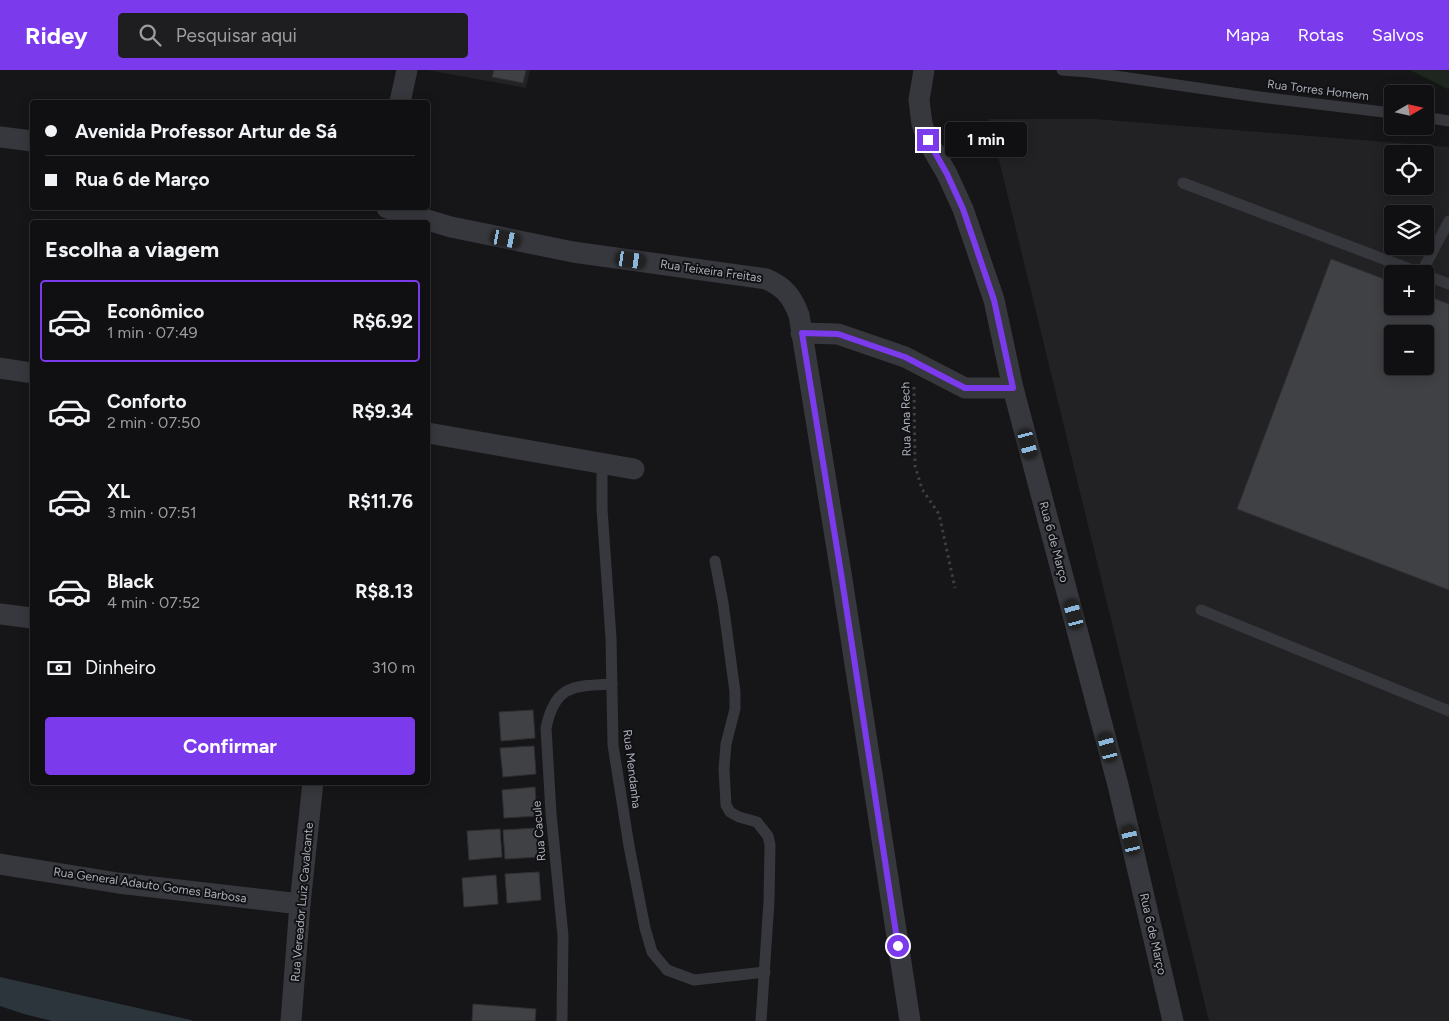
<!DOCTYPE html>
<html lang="pt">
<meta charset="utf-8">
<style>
:root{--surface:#101012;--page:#1e1e20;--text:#f1f3f6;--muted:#9c9d9f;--line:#303032;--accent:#7c3aed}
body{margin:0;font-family:Figtree,sans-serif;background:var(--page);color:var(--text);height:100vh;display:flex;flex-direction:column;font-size:19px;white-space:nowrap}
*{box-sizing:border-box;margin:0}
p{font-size:16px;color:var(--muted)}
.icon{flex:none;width:28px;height:28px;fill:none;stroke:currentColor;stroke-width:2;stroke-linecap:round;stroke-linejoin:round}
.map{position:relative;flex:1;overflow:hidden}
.panel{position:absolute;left:30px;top:150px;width:400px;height:565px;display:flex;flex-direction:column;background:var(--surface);border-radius:5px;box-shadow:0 2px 12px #0003,0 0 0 1px var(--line)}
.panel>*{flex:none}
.hud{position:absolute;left:30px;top:30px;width:400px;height:110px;border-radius:5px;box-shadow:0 2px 12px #0003,0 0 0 1px var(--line);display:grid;align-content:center;height:110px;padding:0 15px;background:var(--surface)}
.needle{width:32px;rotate:81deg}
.controls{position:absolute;left:1384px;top:15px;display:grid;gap:10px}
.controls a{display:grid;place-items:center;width:50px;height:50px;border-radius:5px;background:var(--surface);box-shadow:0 2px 12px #0003,0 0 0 1px var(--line);font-size:25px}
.end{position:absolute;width:22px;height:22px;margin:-11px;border:6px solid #7c3aed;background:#fff;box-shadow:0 0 0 2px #fff}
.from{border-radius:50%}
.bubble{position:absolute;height:35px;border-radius:5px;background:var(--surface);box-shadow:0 2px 12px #0003,0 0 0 1px var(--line);font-size:16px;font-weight:700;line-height:35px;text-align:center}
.car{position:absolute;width:15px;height:30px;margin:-15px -8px;border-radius:6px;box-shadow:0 0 4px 1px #0007;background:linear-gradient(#222 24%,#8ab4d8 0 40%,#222 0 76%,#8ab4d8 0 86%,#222 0)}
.hud b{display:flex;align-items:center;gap:18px;height:48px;font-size:19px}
.hud b+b{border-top:1px solid var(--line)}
.hud i{width:12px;height:12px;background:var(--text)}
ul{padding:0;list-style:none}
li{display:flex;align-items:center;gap:15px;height:82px;margin:0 10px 8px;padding:0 5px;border:2px solid transparent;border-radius:5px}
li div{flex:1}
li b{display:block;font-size:19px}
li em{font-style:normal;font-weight:700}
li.on{border-color:var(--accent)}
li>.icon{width:45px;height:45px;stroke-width:1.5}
h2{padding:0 15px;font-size:22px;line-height:60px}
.pay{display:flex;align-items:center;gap:12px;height:55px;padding:0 15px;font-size:19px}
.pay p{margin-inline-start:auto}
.button{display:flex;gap:10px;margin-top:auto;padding:10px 15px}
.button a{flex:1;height:58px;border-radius:5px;background:var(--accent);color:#fff;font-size:20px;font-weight:700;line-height:58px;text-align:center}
header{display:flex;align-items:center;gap:30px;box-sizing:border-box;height:70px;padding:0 25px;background:var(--accent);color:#fff}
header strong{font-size:24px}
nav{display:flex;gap:28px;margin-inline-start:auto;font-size:18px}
.search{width:350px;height:45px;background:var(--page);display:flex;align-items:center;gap:12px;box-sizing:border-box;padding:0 18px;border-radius:5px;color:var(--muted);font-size:19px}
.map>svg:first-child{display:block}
.built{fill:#222225;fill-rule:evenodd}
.green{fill:#1e261f}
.water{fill:#2c353c}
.building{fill:#404145;stroke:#303034;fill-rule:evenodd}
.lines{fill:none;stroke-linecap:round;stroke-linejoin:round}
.path{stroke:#3d3f44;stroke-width:3;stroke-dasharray:2.5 4;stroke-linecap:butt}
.service{stroke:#37383d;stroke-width:11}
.minor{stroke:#37383d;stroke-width:21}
.route{stroke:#7c3aed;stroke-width:6}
.labels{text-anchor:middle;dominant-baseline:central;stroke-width:4;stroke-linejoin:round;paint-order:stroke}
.street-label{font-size:12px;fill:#a8adb8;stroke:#111113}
</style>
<header>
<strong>Ridey</strong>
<div class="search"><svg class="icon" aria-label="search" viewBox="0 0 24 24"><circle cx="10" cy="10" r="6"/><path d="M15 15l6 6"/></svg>Pesquisar aqui</div>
<nav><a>Mapa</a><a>Rotas</a><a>Salvos</a></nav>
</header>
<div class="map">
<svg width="1449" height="951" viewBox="0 0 1449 951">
<rect width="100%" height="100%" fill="#161618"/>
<g class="built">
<polygon points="427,0 530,0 526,18"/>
<path d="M989,49H1095L1449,77V951H1209ZM1392,84H1425V116H1392ZM1392,144H1425V176H1392ZM1392,204H1425V236H1392ZM1392,264H1425V296H1392Z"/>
</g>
<polygon class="green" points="1410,0 1449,0 1449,18 1448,19"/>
<polygon class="water" points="0,907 191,950 192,951 52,951 24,944 0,936"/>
<g class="building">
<polygon points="494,0 526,0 523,13 492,7"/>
<path d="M1331,189L1392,212V236H1425V225L1449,234V520L1237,439ZM1392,264H1425V296H1392Z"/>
<polygon points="533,640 535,668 501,671 499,642"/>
<polygon points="534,676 536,704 503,707 500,678"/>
<polygon points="535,717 537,746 504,748 502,720"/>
<polygon points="536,758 539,787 505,789 503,760"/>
<polygon points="500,759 502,787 469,790 467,761"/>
<polygon points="539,802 541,830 507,833 505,804"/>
<polygon points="496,805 498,834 464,837 462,808"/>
<polygon points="473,934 536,939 535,951 472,951"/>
</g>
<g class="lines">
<polyline class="path" points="914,317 915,396 922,419 939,444 955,518"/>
<g class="service">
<polyline points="1062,0 1088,2 1260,27 1392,43"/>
<polyline points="1425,47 1449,51"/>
<polyline points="1183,113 1423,204"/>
<polyline points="1421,203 1449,151"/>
<polyline points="1425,205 1449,214"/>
<polyline points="602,393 602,439 611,568 613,675 629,776 645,858 652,882 667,900 694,910 765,902"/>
<polyline points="715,491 723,533 735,622 735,639 726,674 724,699 726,735 730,742 739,747 757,752 768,766 770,775 769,831 761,951"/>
<polyline points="1201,540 1449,641"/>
<path d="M562,951L563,866L551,743L546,658C555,615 573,616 612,614"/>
</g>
<g class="minor">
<polyline points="924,0 919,30 922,54 928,71 947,104 963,139 994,230 1013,318 1118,715 1173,951"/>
<polyline points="400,32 407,0"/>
<polyline points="0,67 32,71"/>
<path d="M387,138L451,157L573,182L766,209C785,217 792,227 799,245L841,503L910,951"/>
<polyline points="801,263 838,264 905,287 965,318 1013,318"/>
<polyline points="0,298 32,303"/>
<polyline points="428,363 634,399"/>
<polyline points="0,544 32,548"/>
<polyline points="0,794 118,813 300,834"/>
<polyline points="291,951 300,834 313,712"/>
</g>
</g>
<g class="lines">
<polyline class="route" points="898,876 841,503 802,263 838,264 905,287 965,318 1013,318 994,230 963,139 947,104 928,70"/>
</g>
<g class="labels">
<g class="street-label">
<text transform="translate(1318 20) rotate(7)">Rua Torres Homem</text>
<text transform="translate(711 201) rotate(8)">Rua Teixeira Freitas</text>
<text transform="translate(906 349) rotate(-91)">Rua Ana Rech</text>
<text transform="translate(1054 472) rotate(75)">Rua 6 de Março</text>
<text transform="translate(632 699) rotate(83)">Rua Mendanha</text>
<text transform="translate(539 761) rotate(-95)">Rua Cacule</text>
<text transform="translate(150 815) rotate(8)">Rua General Adauto Gomes Barbosa</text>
<text transform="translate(302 832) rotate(-85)">Rua Vereador Luiz Cavalcante</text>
<text transform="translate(1153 864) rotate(77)">Rua 6 de Março</text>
</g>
</g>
</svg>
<div class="controls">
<a><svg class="needle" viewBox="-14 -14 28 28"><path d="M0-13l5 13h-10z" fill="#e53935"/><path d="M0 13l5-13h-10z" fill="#9c9d9f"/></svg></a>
<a><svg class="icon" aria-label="locate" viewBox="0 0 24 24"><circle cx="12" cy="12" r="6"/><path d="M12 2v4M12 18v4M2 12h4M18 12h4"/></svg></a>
<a><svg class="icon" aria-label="layers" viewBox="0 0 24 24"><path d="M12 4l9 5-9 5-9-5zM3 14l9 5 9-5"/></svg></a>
<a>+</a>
<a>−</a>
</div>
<i class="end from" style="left:898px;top:876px"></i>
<i class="end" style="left:928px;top:70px"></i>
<div class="bubble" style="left:945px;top:52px;width:82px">1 min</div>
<i class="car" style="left:506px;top:169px;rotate:101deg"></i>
<i class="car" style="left:631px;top:190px;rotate:98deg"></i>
<i class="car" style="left:1028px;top:374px;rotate:165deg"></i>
<i class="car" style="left:1074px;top:544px;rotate:345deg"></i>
<i class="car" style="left:1108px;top:677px;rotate:345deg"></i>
<i class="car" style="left:1131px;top:770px;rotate:347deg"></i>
<div class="hud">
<b><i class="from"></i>Avenida Professor Artur de Sá</b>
<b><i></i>Rua 6 de Março</b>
</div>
<section class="panel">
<h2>Escolha a viagem</h2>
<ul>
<li class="on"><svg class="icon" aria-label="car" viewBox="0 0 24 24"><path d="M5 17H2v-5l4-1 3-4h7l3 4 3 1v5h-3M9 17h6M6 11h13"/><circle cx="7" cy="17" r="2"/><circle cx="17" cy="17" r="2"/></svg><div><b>Econômico</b><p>1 min · 07:49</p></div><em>R$6.92</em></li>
<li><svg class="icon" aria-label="car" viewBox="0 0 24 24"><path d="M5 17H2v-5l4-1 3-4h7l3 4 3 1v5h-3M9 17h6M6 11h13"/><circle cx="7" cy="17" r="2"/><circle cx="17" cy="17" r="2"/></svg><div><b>Conforto</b><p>2 min · 07:50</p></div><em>R$9.34</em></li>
<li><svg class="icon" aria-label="car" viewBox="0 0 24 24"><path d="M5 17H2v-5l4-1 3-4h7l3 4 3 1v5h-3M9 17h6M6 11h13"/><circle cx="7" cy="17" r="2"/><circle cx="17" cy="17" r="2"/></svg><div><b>XL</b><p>3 min · 07:51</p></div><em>R$11.76</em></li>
<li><svg class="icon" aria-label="car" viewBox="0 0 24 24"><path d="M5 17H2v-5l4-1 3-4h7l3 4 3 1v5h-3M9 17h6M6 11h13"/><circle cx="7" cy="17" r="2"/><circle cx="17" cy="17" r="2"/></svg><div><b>Black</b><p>4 min · 07:52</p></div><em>R$8.13</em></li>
</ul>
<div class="pay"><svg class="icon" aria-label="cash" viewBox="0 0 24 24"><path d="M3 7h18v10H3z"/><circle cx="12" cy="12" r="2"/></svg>Dinheiro<p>310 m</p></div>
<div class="button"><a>Confirmar</a></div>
</section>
</div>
